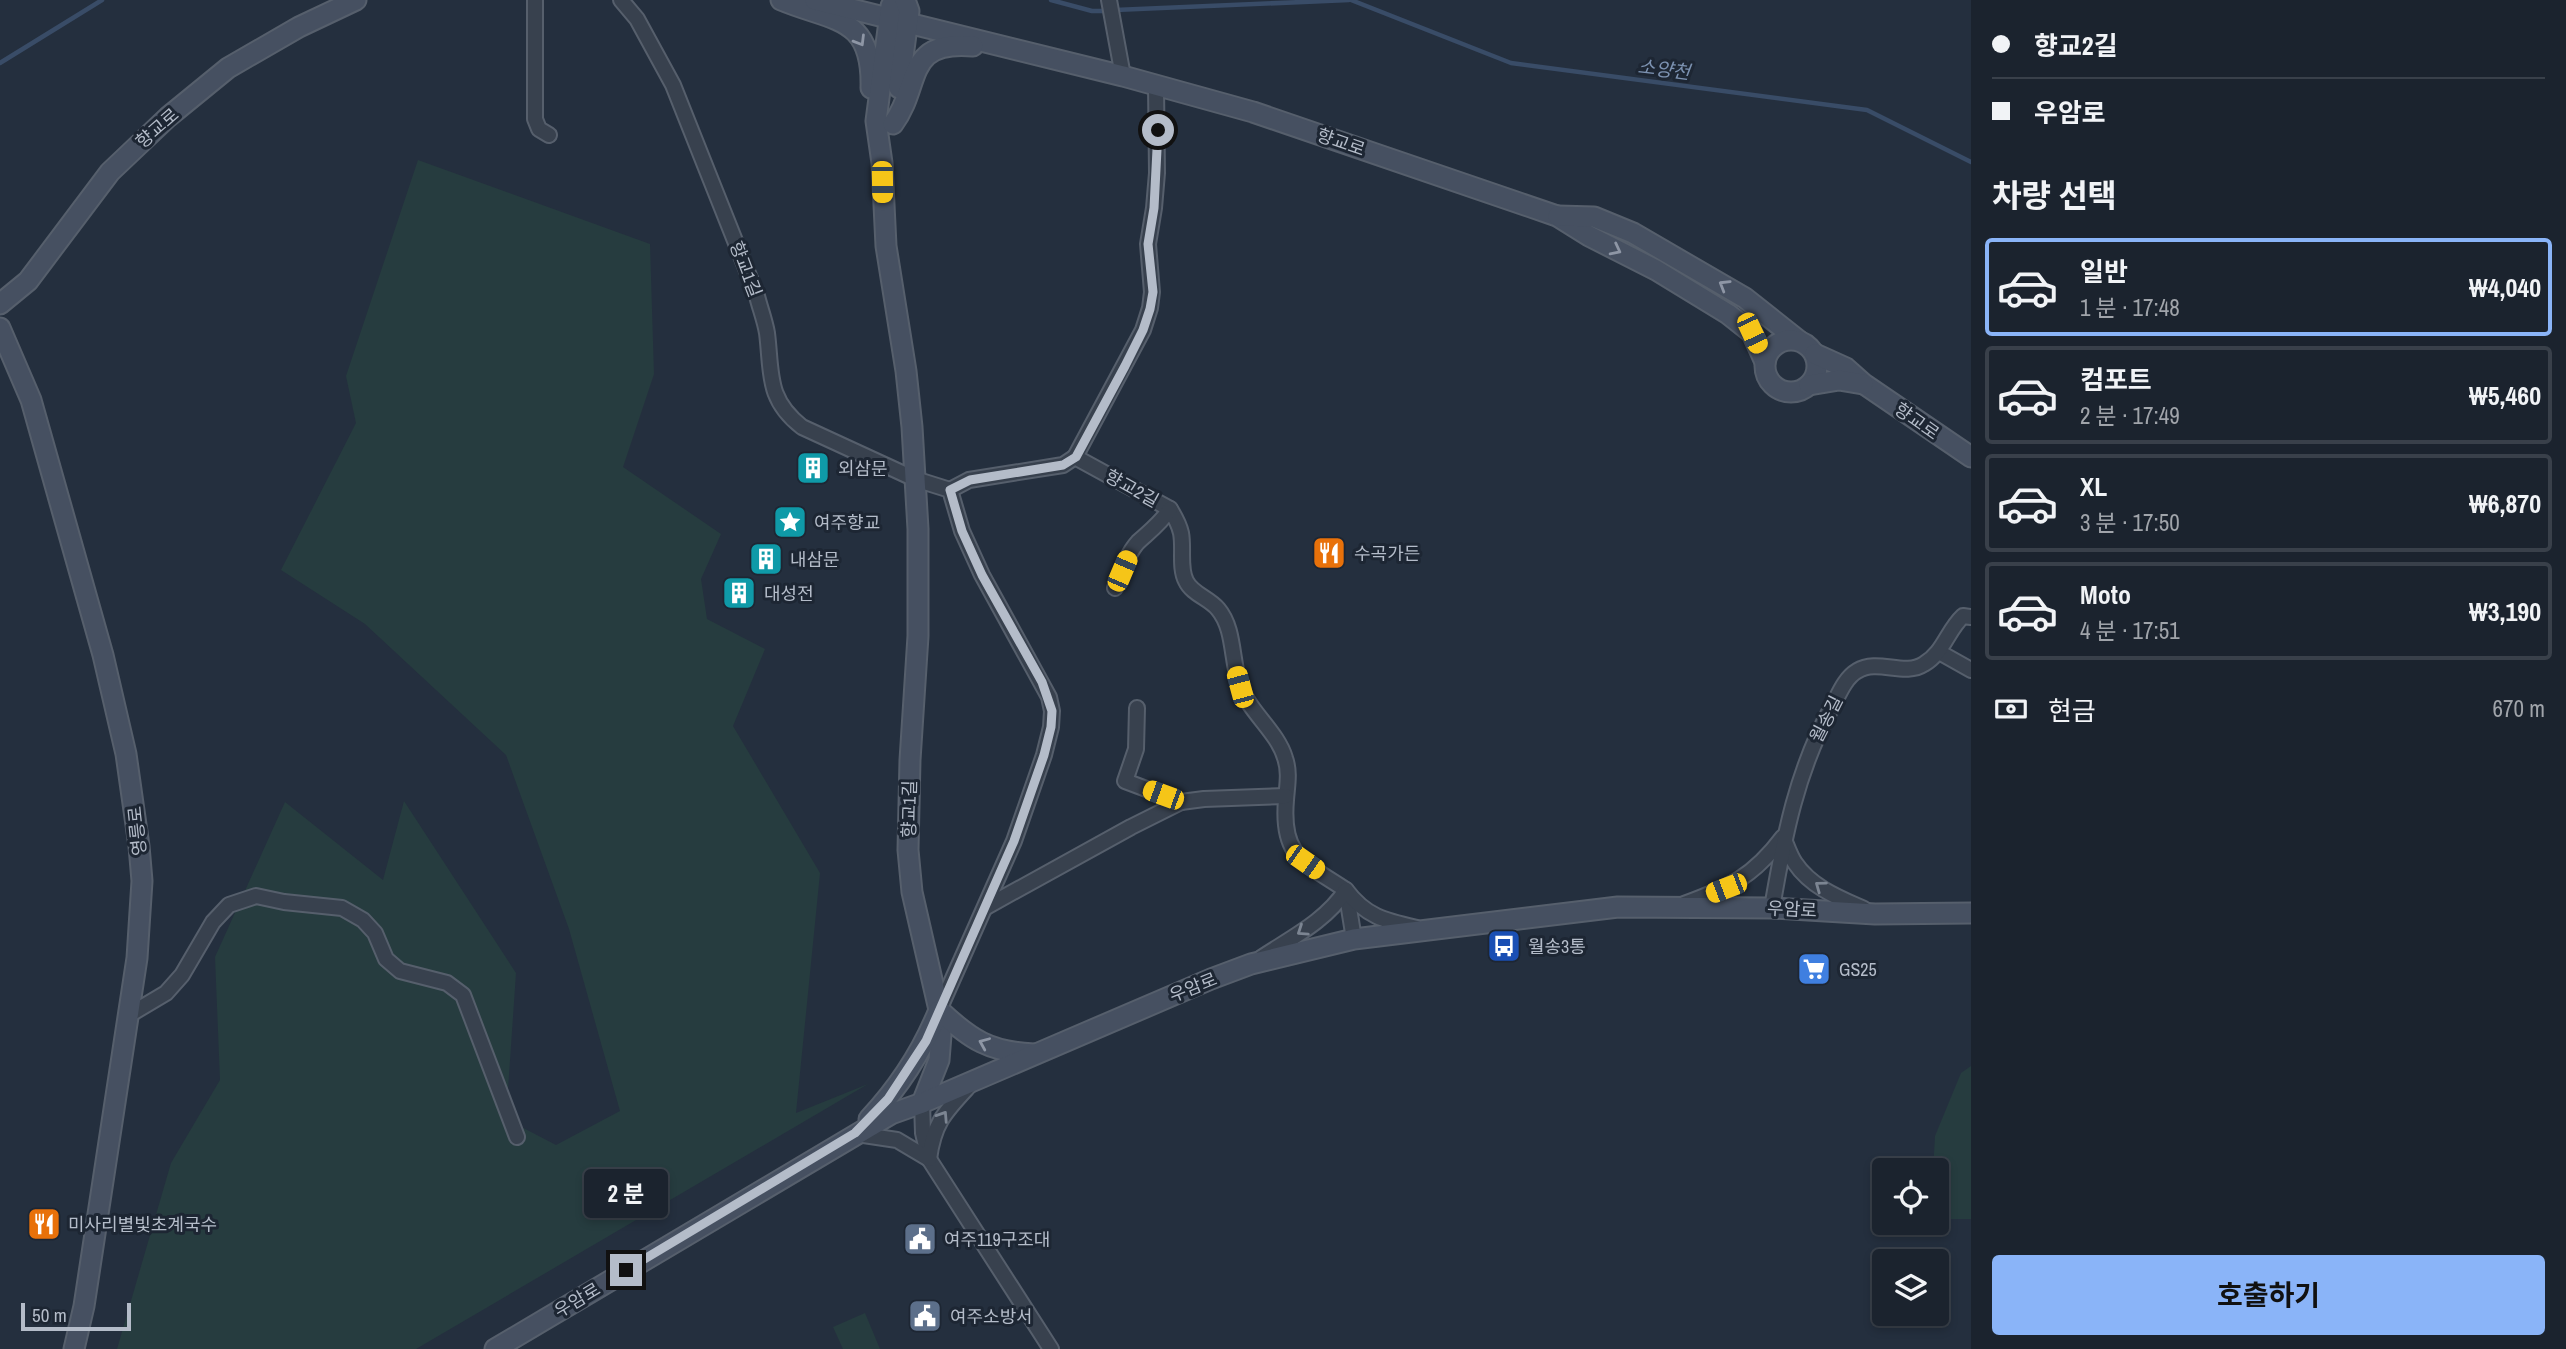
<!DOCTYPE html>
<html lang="ko">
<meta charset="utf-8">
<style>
:root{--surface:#1b232e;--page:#242b36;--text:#f1f3f6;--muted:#a0a4aa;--line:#39404a;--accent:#8ab4f8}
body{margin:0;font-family:"Archivo Narrow","Noto Sans KR",sans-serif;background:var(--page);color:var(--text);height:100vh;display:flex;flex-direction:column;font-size:26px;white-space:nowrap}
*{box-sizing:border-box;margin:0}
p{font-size:23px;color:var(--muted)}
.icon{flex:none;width:38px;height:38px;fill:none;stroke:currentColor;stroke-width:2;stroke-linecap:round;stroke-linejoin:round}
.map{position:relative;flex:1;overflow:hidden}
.panel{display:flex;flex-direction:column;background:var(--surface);width:595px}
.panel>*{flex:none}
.banner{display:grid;align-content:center;height:154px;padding:0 21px;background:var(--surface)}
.controls{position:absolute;left:1872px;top:1158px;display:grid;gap:14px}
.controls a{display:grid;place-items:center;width:77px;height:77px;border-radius:7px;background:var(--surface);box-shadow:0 4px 10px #0003,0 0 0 2px var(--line);font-size:35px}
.scale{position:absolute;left:21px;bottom:18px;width:110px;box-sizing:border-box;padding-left:7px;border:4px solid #b4bcc9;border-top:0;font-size:19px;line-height:24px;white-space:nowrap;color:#b4bcc9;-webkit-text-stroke:5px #1d2633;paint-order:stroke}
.end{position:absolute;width:32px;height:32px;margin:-16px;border:9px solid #b4bcc9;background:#111;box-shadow:0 0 0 4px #111}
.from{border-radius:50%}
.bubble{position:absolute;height:49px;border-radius:7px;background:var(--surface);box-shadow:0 4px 10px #0003,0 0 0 2px var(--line);font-size:23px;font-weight:700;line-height:49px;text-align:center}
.car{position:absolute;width:21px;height:42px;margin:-21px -10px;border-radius:9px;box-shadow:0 0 5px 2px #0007;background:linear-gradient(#f5c518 24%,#345 0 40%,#f5c518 0 76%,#345 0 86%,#f5c518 0)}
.banner b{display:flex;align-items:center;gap:24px;height:66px;font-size:26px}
.banner b+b{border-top:2px solid var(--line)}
.banner i{width:18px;height:18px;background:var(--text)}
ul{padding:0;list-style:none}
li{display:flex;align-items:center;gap:21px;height:98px;margin:0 14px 10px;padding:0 7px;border:4px solid var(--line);border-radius:7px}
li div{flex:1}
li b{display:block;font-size:26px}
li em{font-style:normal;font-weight:700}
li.current{border-color:var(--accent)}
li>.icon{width:63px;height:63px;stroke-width:1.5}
h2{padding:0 21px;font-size:32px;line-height:84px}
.pay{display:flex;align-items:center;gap:18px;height:77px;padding:0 21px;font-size:26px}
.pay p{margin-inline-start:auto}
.action{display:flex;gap:14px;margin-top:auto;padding:14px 21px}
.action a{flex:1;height:80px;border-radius:7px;background:var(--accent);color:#111;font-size:28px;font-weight:700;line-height:80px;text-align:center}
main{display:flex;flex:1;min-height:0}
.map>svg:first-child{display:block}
.green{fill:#263c3f}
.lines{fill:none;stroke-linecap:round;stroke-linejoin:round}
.stream{stroke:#394c67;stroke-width:4.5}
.street-casing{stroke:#565f6c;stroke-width:18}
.secondary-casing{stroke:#565f6c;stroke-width:23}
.street{stroke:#38414e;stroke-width:14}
.secondary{stroke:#465061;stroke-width:19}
.oneway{stroke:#8e96a5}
.oneway2{stroke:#7c8592}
.route{stroke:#b4bcc9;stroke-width:9}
.labels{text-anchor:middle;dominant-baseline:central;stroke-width:6;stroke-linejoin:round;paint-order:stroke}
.street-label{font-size:18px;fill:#b4bcc9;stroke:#1d2633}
.poi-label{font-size:18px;fill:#b4bcc9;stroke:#1d2633;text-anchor:start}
.water-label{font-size:19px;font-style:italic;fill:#7c92b1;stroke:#1d2633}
</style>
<main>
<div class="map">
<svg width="1971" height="1349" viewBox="0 0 1971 1349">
<rect width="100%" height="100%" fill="#242f3e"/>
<g class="green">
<polygon points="418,160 650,244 654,374 623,467 721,534 701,579 707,619 765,649 733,726 820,873 796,1113 868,1084 416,1349 117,1349 171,1163 220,1080 215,957 285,802 383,880 404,801 516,973 506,1119 556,1145 620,1111 569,929 506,755 365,624 281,570 356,423 346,376"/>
<polygon points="1971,1066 1971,1219 1947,1219 1937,1203 1937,1171 1933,1171 1935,1136 1961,1073"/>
<polygon points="865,1313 880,1349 843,1349 833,1327"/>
</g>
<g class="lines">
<g class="stream">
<polyline points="1051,0 1092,11 1107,11"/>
<polyline points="1351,0 1511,63 1867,110 1971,162"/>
<polyline points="1115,10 1349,0"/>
<polyline points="0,63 102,0"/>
</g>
<defs>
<g id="street">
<polyline points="535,0 535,119 539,129 549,135"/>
<path d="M621,0L637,19L673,85L757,296C760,308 765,321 767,333C772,373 766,399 802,427L915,479L950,490L962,531L982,575L1049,697L1052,711L1051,727L1044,755L1014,841L939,1010"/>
<polyline points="1109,0 1123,76"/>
<path d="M1156,86L1157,173L1154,208L1148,244L1152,292L1150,308L1143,330L1075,457L1170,509C1175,517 1179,524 1181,533C1184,548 1179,568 1186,581C1192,594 1209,598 1218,609C1235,629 1231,661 1240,685C1249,712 1277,731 1285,758C1290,772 1287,786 1286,800C1281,857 1304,862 1346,890L1354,939"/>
<polyline points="950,490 969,480 1063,465 1075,457"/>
<path d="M1115,588C1121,573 1127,554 1138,542C1150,531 1161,523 1170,509"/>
<polyline points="1939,652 1971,670"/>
<polyline points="1137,708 1136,749 1125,781 1181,802"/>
<path d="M1684,904C1730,887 1753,877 1783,837C1787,846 1790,856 1795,863C1811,887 1839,898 1864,909"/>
<polyline points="986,907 1131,827 1181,802 1204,799 1286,796"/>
<path d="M1772,908C1784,837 1797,769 1833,705C1839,694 1845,678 1857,671C1878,658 1904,677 1924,664C1944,652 1947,631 1963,616L1971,617"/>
<path d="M1261,958C1291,938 1326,921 1346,890C1366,917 1386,921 1417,928"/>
<polyline points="129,1015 166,993 182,975 213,922 229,905 256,896 284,902 342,908 363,920 375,933 386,959 400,971 447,983 463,995 517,1137"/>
<polyline points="922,1103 923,1133 929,1159 1051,1349"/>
<path d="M857,1134L897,1140L929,1159C934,1122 945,1112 970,1085"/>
</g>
<g id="secondary">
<path d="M781,0C833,22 873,15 871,88"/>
<polyline points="815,0 1123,76 1253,112 1557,216 1589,236 1656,270 1728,314 1752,333 1765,362"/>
<polyline points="895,0 891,6 876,121 882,163 886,246 906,371 912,427 918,529 918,636 910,760 908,850 912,892 939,1010 941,1035 939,1060 922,1103"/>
<polyline points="899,88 909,11 905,0"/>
<path d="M893,124C922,85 903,40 973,46"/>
<polyline points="1558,216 1594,217 1633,233 1745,298 1798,340"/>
<polyline points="0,304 28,281 110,172 168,117 228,68 299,27 356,0"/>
<polyline points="0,328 31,400 103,655 126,754 139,846 142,881 137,958 84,1306 74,1349"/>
<circle cx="1791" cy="366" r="26"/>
<polyline points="1815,354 1846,368 1864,384 1971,457"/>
<polyline points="1809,385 1839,380 1863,384"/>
<path d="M869,1119C900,1086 922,1052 939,1010C971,1040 990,1052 1034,1054"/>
<polyline points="495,1349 891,1114 922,1103 1211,979 1251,964 1354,939 1618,907 1772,908 1875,914 1971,913"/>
</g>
</defs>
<use href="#street" class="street-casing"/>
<use href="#secondary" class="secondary-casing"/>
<use href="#street" class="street"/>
<use href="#secondary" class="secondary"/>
</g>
<defs><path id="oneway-chevron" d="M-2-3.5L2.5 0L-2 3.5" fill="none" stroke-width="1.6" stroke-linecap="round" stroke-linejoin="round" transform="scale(1.75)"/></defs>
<g class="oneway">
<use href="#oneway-chevron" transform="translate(860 41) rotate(59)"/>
<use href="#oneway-chevron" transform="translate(1616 250) rotate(27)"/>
<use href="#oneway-chevron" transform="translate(1724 285) rotate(-149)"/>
<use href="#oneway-chevron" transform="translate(984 1043) rotate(-157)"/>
</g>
<g class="oneway2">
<use href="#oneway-chevron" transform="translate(1820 886) rotate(-144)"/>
<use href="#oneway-chevron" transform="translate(1302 931) rotate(146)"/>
<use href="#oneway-chevron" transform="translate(943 1116) rotate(-57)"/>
</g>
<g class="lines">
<polyline class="route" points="626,1270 855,1133 888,1099 926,1041 1014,841 1044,755 1051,727 1052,711 1042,682 982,575 962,531 950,490 970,480 1063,465 1076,457 1125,366 1143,330 1150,309 1153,292 1148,244 1154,208 1158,130"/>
</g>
<defs>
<symbol id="building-square" viewBox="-11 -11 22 22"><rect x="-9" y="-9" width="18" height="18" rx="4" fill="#0f9aa8" stroke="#1d2633"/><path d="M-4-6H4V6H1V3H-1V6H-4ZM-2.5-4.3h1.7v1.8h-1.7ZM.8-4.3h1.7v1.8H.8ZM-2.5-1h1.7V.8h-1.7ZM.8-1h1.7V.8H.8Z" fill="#fff"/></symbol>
<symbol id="sight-square" viewBox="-11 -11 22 22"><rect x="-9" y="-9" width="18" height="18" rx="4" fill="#0f9aa8" stroke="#1d2633"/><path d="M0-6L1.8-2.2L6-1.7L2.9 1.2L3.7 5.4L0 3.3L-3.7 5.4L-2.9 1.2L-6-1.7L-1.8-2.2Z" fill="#fff"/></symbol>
<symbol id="restaurant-square" viewBox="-11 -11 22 22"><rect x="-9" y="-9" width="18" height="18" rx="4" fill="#e8710a" stroke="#1d2633"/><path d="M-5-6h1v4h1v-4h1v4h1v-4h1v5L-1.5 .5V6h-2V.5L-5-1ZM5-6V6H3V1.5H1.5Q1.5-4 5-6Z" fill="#fff"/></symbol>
<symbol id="bus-square" viewBox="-11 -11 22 22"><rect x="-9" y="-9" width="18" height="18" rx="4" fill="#1a4fb4" stroke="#1d2633"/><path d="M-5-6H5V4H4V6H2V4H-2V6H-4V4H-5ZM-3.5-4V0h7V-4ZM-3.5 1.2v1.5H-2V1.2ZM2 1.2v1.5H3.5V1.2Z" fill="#fff"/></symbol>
<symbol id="supermarket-square" viewBox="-11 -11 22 22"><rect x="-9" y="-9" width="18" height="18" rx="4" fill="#3f7fe0" stroke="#1d2633"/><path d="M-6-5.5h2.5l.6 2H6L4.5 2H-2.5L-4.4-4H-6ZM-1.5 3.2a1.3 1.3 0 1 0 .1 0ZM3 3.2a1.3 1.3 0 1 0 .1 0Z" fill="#fff"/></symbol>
<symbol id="civic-square" viewBox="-11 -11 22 22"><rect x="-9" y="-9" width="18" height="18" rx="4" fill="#5c6f8a" stroke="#1d2633"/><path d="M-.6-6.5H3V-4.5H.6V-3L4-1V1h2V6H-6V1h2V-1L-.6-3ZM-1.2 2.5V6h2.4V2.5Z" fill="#fff"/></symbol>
</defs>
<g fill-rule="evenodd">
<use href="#building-square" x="794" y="449" width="38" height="38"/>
<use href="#sight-square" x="771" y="503" width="38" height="38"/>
<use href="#restaurant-square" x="1310" y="534" width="38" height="38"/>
<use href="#building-square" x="747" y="540" width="38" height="38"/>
<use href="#building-square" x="720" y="574" width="38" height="38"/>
<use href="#bus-square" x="1485" y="927" width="38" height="38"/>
<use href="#supermarket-square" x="1795" y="950" width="38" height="38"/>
<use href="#restaurant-square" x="25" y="1205" width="38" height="38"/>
<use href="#civic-square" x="901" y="1220" width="38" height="38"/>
<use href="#civic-square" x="906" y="1297" width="38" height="38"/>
</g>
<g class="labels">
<g class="street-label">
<text transform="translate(157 128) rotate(-41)">향교로</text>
<text transform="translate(1341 142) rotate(19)">향교로</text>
<text transform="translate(746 269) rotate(69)">향교1길</text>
<text transform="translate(1917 421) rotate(35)">향교로</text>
<text transform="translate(1132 488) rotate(29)">향교2길</text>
<text transform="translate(1826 719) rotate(-63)">월송길</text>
<text transform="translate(909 809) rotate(-89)">향교1길</text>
<text transform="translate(137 831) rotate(-96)">영릉로</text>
<text transform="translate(1792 909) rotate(3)">우암로</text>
<text transform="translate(1193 987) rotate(-22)">우암로</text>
<text transform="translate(577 1300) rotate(-31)">우암로</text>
</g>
<g class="poi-label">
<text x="838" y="468">외삼문</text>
<text x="814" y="522">여주향교</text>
<text x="1354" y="553">수곡가든</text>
<text x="790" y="559">내삼문</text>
<text x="764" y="593">대성전</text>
<text x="1528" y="946">월송3통</text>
<text x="1839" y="969">GS25</text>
<text x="68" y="1224">미사리별빛초계국수</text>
<text x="944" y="1239">여주119구조대</text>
<text x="950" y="1316">여주소방서</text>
</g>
<g class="water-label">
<text transform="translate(1664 69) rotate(7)">소양천</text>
</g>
</g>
</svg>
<div class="controls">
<a><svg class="icon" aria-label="locate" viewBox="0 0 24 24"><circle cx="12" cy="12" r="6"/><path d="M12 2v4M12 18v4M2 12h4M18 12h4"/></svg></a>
<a><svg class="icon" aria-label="layers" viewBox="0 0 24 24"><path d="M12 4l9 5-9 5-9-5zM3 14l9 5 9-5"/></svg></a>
</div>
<div class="scale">50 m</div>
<i class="end from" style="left:1158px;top:130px"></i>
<i class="end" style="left:626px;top:1270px"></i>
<div class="bubble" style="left:584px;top:1169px;width:84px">2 분</div>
<i class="car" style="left:882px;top:182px;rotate:179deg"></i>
<i class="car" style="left:1752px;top:333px;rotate:155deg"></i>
<i class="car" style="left:1122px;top:571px;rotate:23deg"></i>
<i class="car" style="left:1240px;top:687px;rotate:345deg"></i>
<i class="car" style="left:1163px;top:795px;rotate:290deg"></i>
<i class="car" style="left:1305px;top:862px;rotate:125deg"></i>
<i class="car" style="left:1726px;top:888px;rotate:249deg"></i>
</div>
<section class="panel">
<div class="banner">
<b><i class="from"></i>향교2길</b>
<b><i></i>우암로</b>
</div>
<h2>차량 선택</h2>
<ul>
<li class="current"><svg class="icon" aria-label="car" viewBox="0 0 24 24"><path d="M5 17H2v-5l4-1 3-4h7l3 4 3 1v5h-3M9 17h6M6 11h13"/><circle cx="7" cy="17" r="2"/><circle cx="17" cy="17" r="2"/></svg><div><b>일반</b><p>1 분 · 17:48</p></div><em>₩4,040</em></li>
<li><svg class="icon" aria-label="car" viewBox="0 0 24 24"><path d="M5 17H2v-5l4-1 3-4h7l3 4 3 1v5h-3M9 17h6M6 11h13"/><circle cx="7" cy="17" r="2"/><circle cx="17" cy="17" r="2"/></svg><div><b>컴포트</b><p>2 분 · 17:49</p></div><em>₩5,460</em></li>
<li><svg class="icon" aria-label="car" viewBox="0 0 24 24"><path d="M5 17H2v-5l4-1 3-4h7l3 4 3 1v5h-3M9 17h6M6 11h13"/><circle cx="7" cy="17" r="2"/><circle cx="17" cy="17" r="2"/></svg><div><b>XL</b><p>3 분 · 17:50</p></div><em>₩6,870</em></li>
<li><svg class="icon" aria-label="car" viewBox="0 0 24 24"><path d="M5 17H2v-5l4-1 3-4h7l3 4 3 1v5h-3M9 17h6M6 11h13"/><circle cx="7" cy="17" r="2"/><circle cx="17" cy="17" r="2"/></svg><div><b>Moto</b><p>4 분 · 17:51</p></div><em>₩3,190</em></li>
</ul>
<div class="pay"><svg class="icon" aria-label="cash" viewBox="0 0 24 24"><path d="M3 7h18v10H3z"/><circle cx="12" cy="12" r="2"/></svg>현금<p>670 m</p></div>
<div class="action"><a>호출하기</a></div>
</section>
</main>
